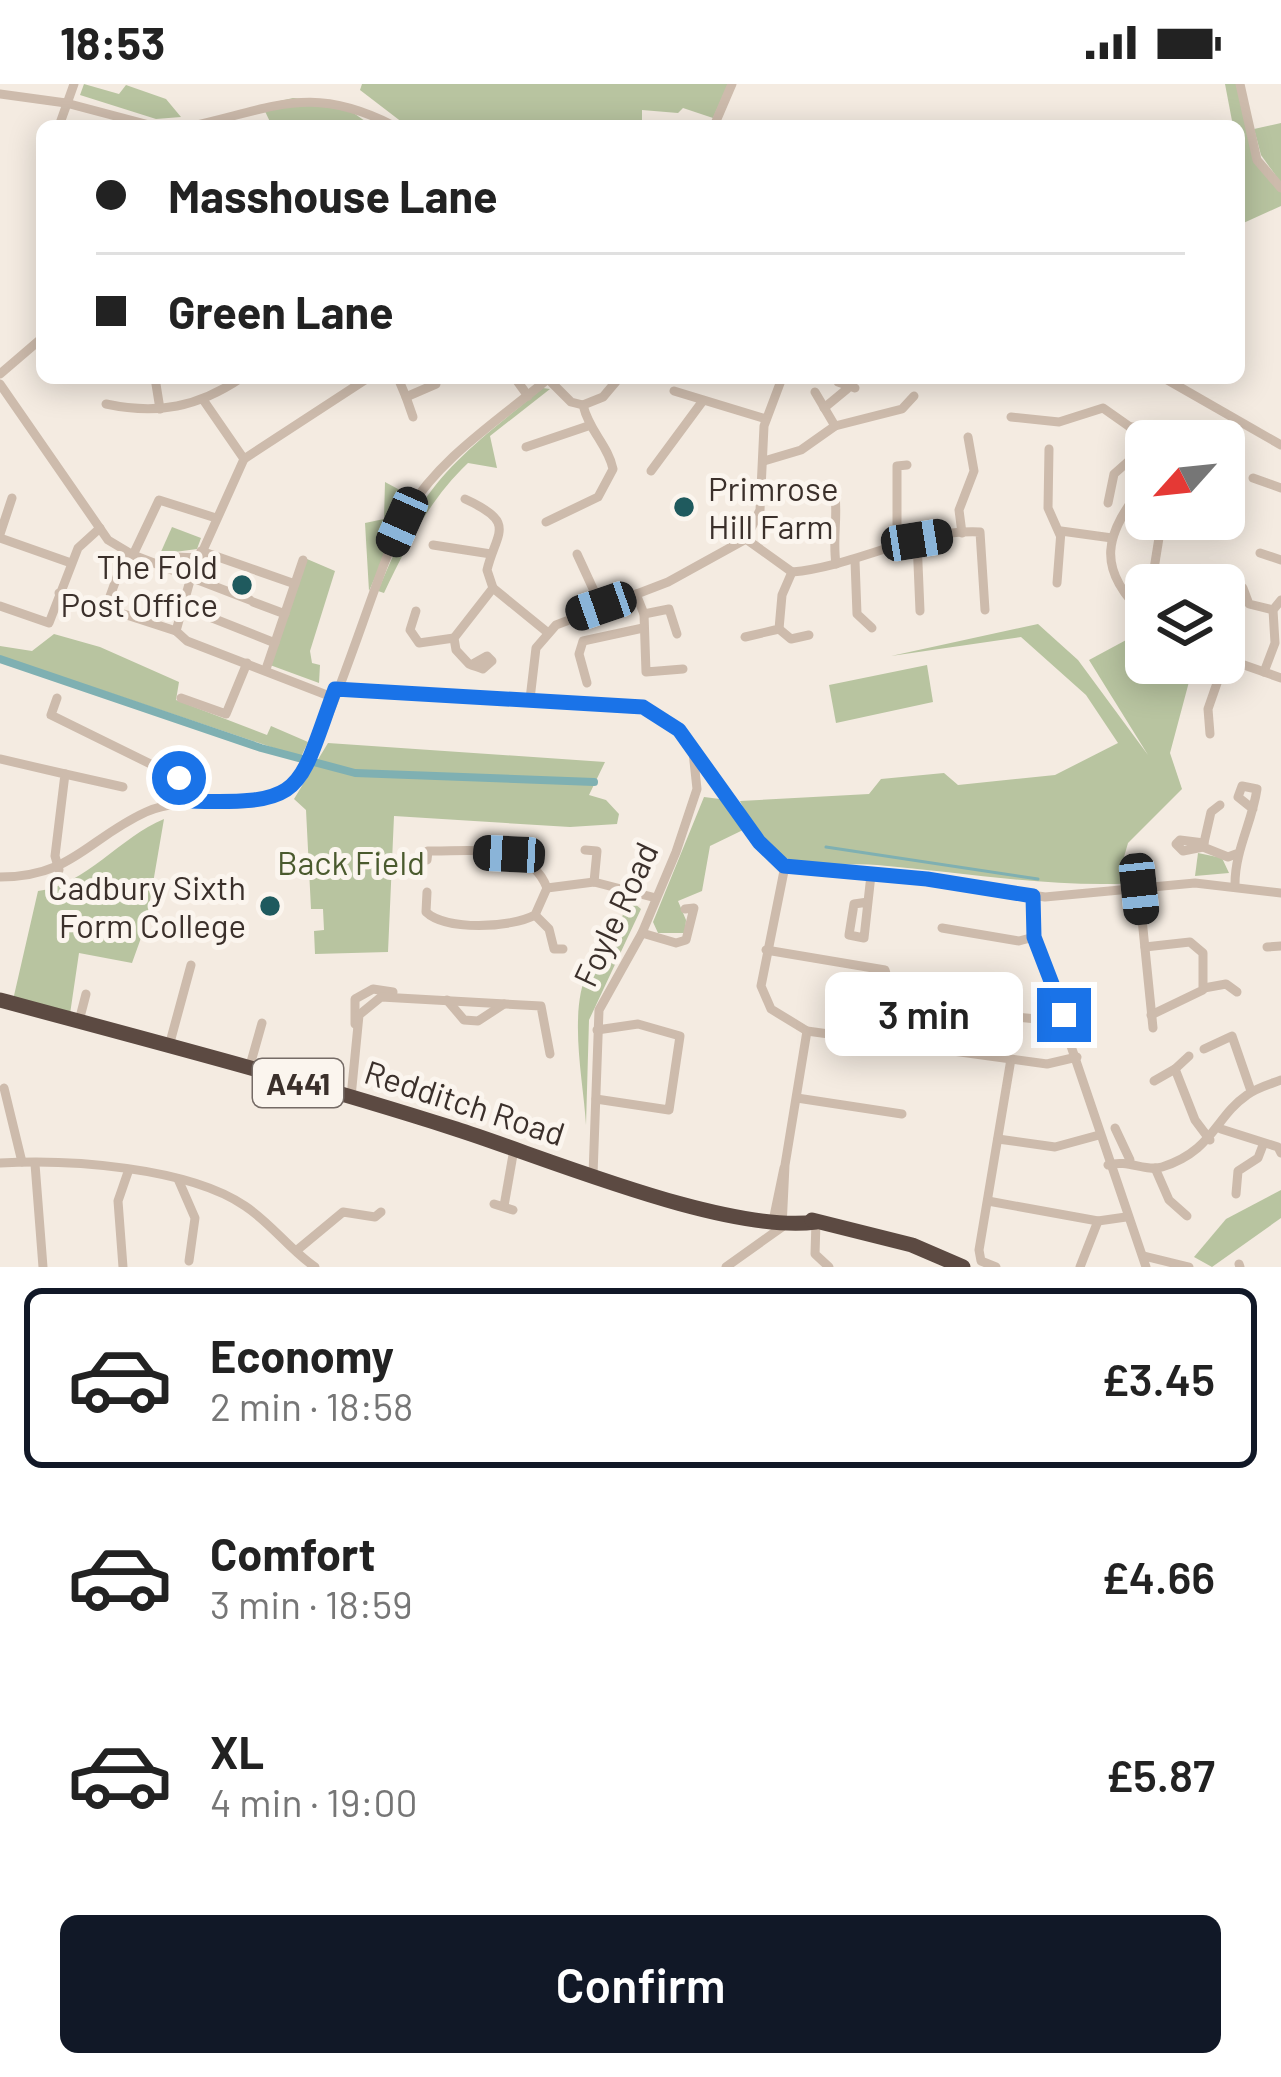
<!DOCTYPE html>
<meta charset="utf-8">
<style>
:root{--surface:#fff;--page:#f2f2f2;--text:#222;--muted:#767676;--line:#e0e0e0;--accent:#111827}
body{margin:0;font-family:Barlow,sans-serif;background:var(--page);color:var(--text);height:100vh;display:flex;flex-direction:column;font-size:45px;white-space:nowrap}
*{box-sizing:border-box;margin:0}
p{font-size:39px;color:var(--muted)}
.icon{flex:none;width:66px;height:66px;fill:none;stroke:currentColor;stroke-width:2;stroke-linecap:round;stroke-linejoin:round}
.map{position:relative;height:1183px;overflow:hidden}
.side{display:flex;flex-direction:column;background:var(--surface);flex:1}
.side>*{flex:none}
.banner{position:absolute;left:36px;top:36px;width:1209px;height:264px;border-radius:18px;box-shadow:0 6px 30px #0003;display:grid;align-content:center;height:264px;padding:0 60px;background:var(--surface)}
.needle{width:78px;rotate:243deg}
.buttons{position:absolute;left:1125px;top:336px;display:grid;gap:24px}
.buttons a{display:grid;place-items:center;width:120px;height:120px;border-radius:18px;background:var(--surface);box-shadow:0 6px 30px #0003;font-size:60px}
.end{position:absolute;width:54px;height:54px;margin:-27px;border:15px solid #1a73e8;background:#fff;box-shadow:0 0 0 6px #fff}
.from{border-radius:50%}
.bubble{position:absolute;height:84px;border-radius:18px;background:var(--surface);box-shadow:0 6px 30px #0003;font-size:39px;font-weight:600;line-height:84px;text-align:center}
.car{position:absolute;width:36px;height:72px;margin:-36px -18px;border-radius:15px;box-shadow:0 0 9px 3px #0007;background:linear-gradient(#222 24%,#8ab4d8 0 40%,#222 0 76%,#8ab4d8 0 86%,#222 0)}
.banner b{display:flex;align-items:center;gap:42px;height:114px;font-size:45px}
.banner b+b{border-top:3px solid var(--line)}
.banner i{width:30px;height:30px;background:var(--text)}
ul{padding:21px 0 0;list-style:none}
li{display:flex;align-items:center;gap:36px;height:180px;margin:0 24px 18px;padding:0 36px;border:6px solid transparent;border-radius:18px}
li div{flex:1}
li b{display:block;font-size:45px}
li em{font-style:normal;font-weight:600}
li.selected{border-color:var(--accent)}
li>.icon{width:108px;height:108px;stroke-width:1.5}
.cta{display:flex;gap:24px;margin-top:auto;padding:24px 60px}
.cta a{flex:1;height:138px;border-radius:18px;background:var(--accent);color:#fff;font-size:48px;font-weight:600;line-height:138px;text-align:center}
.status{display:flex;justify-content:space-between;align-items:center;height:84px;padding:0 60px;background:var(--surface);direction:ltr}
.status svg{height:33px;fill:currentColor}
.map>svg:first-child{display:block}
.green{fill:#b8c4a0}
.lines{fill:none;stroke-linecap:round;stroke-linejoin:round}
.stream{stroke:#7fb0b2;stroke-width:3}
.canal{stroke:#7fb0b2;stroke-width:8}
.minor{stroke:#cdbbac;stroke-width:9}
.highway{stroke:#5c4a42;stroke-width:15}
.route{stroke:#1a73e8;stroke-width:15}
.poi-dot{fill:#1f5a5e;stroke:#fbf5ee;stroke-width:4.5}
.labels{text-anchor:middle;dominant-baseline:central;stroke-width:10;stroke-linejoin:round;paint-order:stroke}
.shield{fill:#fbf5ee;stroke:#756b66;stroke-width:3}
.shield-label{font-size:30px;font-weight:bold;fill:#3b302b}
.poi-label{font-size:33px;fill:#3b302b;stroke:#fbf5ee;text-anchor:end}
.park-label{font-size:33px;fill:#4a5a2e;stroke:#fbf5ee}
.street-label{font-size:33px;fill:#3b302b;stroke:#fbf5ee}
</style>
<div class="status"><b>18:53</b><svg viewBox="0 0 49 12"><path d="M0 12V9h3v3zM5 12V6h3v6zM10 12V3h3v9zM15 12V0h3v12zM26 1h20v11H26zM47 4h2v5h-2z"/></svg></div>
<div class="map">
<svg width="1281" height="1183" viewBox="0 0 1281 1183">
<rect width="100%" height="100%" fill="#f4ebe1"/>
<g class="green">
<polygon points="84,0 119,10 126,1 166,15 181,33 156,35 80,11"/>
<polygon points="362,0 728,0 713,34 683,24 678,29 642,26 642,42 407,42 360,6"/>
<polygon points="1225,0 1236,0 1258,83 1281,107 1281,122 1239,141 1239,42 1233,42"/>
<polygon points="293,14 338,18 372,42 272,42 262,21"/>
<polygon points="1281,39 1281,99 1261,71 1254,45"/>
<path d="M543,304L550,305L490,352L497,384L468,379C429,416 407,461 384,509L378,507C422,398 454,376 543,304Z"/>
<polygon points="385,398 411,412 369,507 365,439 384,435"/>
<polygon points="172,443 201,454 197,465 160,470"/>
<polygon points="307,475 335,487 310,567 312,579 320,581 319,599 270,581"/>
<path d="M1038,540L1078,576L1148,671L1089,576L1128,555L1146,569V579H1194L1170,669L1182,705L1128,759L1124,773L1154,798C1059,806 971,789 877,781C846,778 815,786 786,774C765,765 750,737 740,717L869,710L881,695L944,689L958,701L1055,691L1118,659L1086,611L1021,553L891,572Z"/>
<polygon points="54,550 100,563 179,598 176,616 267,651 271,642 308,658 301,673 0,572 0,562 32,567"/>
<polygon points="927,581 933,618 836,639 829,601"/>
<polygon points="328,659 605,678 589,711 606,716 619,730 617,740 570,743 394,732 388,868 315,870 314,847 324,846 323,825 311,825 306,726 294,715"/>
<polygon points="704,713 720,715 743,746 710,762 702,807 678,817 686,836 685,849 658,849 653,838"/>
<path d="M164,735L146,840L132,879L79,869L70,930L13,916L38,807C86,801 120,753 164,735Z"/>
<polygon points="1198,769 1222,774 1229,789 1195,792"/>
<path d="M624,811L641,825L589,936L586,1041C583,984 556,881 621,855Z"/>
<polygon points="1281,1106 1281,1134 1212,1183 1194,1173 1226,1135"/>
</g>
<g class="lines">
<polyline class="stream" points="826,763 1038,795"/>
<polyline class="canal" points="0,575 261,664 355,689 594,698"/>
<g class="minor">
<polyline points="1240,0 1257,76 1281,104"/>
<polyline points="0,10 66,19 153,42"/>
<polyline points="59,42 74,0"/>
<path d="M192,42C277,23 312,0 394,42"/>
<polyline points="714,42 732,0"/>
<polyline points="0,290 42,254"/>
<polyline points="155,294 160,325"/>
<polyline points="398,294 406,313 436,300"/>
<polyline points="515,294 528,312"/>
<polyline points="1164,294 1281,361"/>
<polyline points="838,298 855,304"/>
<polyline points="0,300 108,456 133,471 250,516"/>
<polyline points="674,307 766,335"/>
<polyline points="406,313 413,333"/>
<polyline points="204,317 244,375 191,493 176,547 187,557 332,613"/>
<path d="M106,320C158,331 198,323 241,294"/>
<polyline points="583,321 603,313 619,294"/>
<polyline points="824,324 847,305"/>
<polyline points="1011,333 1059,338 1103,324 1130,343 1146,375"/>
<polyline points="835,342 902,325 914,312"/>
<polyline points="1130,343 1158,342 1180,357"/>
<polyline points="1224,358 1237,338"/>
<polyline points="526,363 588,342"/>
<polyline points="1049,365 1048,424 1060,451"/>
<polyline points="244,375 368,294"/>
<polyline points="764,377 801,366 835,342 815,308"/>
<polyline points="651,387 702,318"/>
<polyline points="1253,394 1281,404"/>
<path d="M1146,399C1104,449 1094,485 1146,532"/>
<path d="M827,400L834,404C839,430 832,453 836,480"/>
<path d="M465,415C518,439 496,448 487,486L493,504"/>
<polyline points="1108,419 1114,390 1140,367"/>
<polyline points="1162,435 1154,485 1164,501"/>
<path d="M546,438L598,413L613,385C608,361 589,347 583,321L571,318L548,295"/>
<polyline points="962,449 959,426 974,387 968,353"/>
<polyline points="0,450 12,414"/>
<polyline points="0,454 71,479"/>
<path d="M746,455L792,488C857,482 914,445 980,448L985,526"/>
<polyline points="917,456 920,527"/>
<polyline points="897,459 897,382 907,381"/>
<polyline points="433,461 491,470"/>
<polyline points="201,467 295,500"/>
<polyline points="1260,469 1281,476"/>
<polyline points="577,470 601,522"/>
<polyline points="133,471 159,416 216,434"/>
<polyline points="855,477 857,530 872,544"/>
<polyline points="160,483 176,473 198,474"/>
<polyline points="1057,499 1061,447 1112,454"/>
<polyline points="1225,500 1243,504 1249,520 1273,526"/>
<polyline points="59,509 176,547"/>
<polyline points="636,510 644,530 646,588 683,585"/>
<polyline points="253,518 285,530"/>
<polyline points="115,521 109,515 126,468"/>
<polyline points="0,522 49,539 78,464 100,444"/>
<polyline points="182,522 275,559"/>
<polyline points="416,527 410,546 419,559 454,554"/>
<polyline points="644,530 669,525 677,550"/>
<polyline points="779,545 791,555 809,551"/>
<polyline points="745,553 779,545 782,511 792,488"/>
<polyline points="1224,574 1281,594"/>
<path d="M471,581L487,572L492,577L483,585C478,583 473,582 469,580L456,566L454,554L493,504L547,548"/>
<polyline points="266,585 303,476"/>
<polyline points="1264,588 1275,559 1273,526 1281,516"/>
<polyline points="587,599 579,570 583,557 643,544"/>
<polyline points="335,605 650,626 679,646 759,758 792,785 927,795 1045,813 1195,799 1281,809"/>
<polyline points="57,614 51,631 179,694 189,717"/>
<polyline points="181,614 226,630 247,579"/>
<polyline points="530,615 536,564 556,541 668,498 746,455 760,426 764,342 782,294"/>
<polyline points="1210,650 1208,625 1224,579"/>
<polyline points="0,675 65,690 55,772 59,786"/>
<polyline points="65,690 123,703"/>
<polyline points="1220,721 1211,728 1203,763 1228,773 1236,770"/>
<polyline points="1203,763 1183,767 1176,760 1180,756 1204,759"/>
<polyline points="585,766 597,767 594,798"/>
<path d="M427,776L428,767C470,768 529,757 547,804L594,798L656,814"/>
<polyline points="785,782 761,902 771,925 807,947 1047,980 1077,973"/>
<path d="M0,793C72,793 87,755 146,728C191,707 246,735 286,706C324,678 374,488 405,432C438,374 499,336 549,294"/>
<path d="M1235,800C1235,766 1252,739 1257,705L1242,702L1238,713L1253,725"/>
<polyline points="1139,805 1153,944"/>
<path d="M427,808L426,828C446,847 511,844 535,831L547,804"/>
<polyline points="1032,812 1034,853 1146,1183"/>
<polyline points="868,818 854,820 849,851 864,854 871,791"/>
<polyline points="535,831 549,845 554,865 563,865"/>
<polyline points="942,844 1019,857 1034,853"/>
<polyline points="642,849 676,859 686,856 694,824 685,825"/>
<polyline points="1145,863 1190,858 1203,869 1203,906 1151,931"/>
<polyline points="1267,863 1281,862"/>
<polyline points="766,866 885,886 892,911 888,957"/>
<polyline points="1204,904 1226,900 1237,908"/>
<polyline points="447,916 464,936 478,937 504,920"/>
<polyline points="892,921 1047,936 1064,931"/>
<polyline points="79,937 86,910"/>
<polyline points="355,940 355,915 373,905 393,908"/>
<polyline points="169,962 191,881"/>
<polyline points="1204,965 1232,952 1251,1007"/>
<polyline points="249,985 262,939"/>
<polyline points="1175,985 1189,972"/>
<polyline points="1154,997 1175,985 1195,1036 1210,1056"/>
<polyline points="4,1004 22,1078"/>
<polyline points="351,1013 359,931 381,913 541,922 550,970"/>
<polyline points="797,1014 902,1030"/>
<polyline points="596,1015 669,1026 680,952 638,940 597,946"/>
<polyline points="1115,1044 1130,1076"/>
<polyline points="1221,1045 1278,1063 1281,1069"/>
<polyline points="998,1055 1055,1063 1099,1051"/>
<path d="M0,1079C68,1075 188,1083 245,1122C271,1139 290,1166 315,1183"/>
<polyline points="35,1080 43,1183"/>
<path d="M1108,1081C1128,1075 1145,1088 1162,1083C1213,1067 1215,1033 1247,1011C1256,1004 1270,1000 1281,996"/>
<polyline points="1155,1084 1169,1116 1187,1132"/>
<polyline points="593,1091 599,926 642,849 676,768 697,705 693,668"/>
<polyline points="178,1095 195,1134 189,1177"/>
<polyline points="1236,1110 1238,1087 1258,1074 1263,1061"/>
<polyline points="988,1117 1098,1137 1126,1133"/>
<polyline points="494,1120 513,1126"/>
<polyline points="504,1122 514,1065"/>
<polyline points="773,1137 784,1084"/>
<polyline points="816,1138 815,1170 829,1183"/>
<polyline points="296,1167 343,1128 375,1133 381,1128"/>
<polyline points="1144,1172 1189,1183"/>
<polyline points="1239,1180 1240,1183"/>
<polyline points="123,1183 118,1117 128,1088"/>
<polyline points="726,1183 782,1143 785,1081 807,947"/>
<polyline points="996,1183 981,1177 979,1166 1011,975"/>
<polyline points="1080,1183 1098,1137"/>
</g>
<g class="highway">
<path d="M0,916C152,957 306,997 456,1045C547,1074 726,1150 816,1138"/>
<polyline points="812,1136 912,1161 963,1183"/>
</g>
</g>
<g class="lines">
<path class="route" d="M179,694L189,717C307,721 297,708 335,605L643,623L679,646L759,758L784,782L927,795L1033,812L1034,853L1064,931"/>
</g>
<g class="poi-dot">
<circle cx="684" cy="423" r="12"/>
<circle cx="242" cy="501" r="12"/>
<circle cx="270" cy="822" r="12"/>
</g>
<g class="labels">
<rect class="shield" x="253" y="975" width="90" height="48" rx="9"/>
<g class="shield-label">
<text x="298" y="999">A441</text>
</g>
<g class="poi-label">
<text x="708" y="404" text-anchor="start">Primrose<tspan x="708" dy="38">Hill Farm</tspan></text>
<text x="218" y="482">The Fold<tspan x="218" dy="38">Post Office</tspan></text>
<text x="246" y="803">Cadbury Sixth<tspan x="246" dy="38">Form College</tspan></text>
</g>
<g class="park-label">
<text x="351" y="778">Back Field</text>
</g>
<g class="street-label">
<text transform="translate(615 830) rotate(-65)">Foyle Road</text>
<text transform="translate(465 1018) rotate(18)">Redditch Road</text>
</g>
</g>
</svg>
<div class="buttons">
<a><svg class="needle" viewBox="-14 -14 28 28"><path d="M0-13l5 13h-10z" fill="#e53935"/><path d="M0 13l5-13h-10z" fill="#767676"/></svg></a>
<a><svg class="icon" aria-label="layers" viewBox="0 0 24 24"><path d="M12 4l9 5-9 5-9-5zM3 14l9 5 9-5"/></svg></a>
</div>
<i class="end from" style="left:179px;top:694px"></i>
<i class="end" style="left:1064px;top:931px"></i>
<div class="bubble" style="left:825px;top:888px;width:198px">3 min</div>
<i class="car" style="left:402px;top:438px;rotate:204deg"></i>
<i class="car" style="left:917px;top:456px;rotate:81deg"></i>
<i class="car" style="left:601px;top:522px;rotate:251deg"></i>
<i class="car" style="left:509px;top:770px;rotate:273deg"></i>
<i class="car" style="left:1139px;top:805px;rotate:174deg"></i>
<div class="banner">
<b><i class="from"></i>Masshouse Lane</b>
<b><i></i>Green Lane</b>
</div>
</div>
<section class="side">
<ul>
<li class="selected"><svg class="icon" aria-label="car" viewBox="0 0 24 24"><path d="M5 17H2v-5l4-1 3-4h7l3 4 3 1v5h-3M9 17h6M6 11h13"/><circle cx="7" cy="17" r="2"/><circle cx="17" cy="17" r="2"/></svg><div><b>Economy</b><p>2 min · 18:58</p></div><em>£3.45</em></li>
<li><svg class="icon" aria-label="car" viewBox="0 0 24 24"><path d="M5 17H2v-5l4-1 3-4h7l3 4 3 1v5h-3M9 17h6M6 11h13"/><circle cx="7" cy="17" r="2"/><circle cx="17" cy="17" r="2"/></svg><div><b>Comfort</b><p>3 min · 18:59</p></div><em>£4.66</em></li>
<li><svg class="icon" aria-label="car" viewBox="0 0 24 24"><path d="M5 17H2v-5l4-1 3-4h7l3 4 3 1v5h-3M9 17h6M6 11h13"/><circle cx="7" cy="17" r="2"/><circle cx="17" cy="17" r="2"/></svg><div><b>XL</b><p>4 min · 19:00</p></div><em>£5.87</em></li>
</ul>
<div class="cta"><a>Confirm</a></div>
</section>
